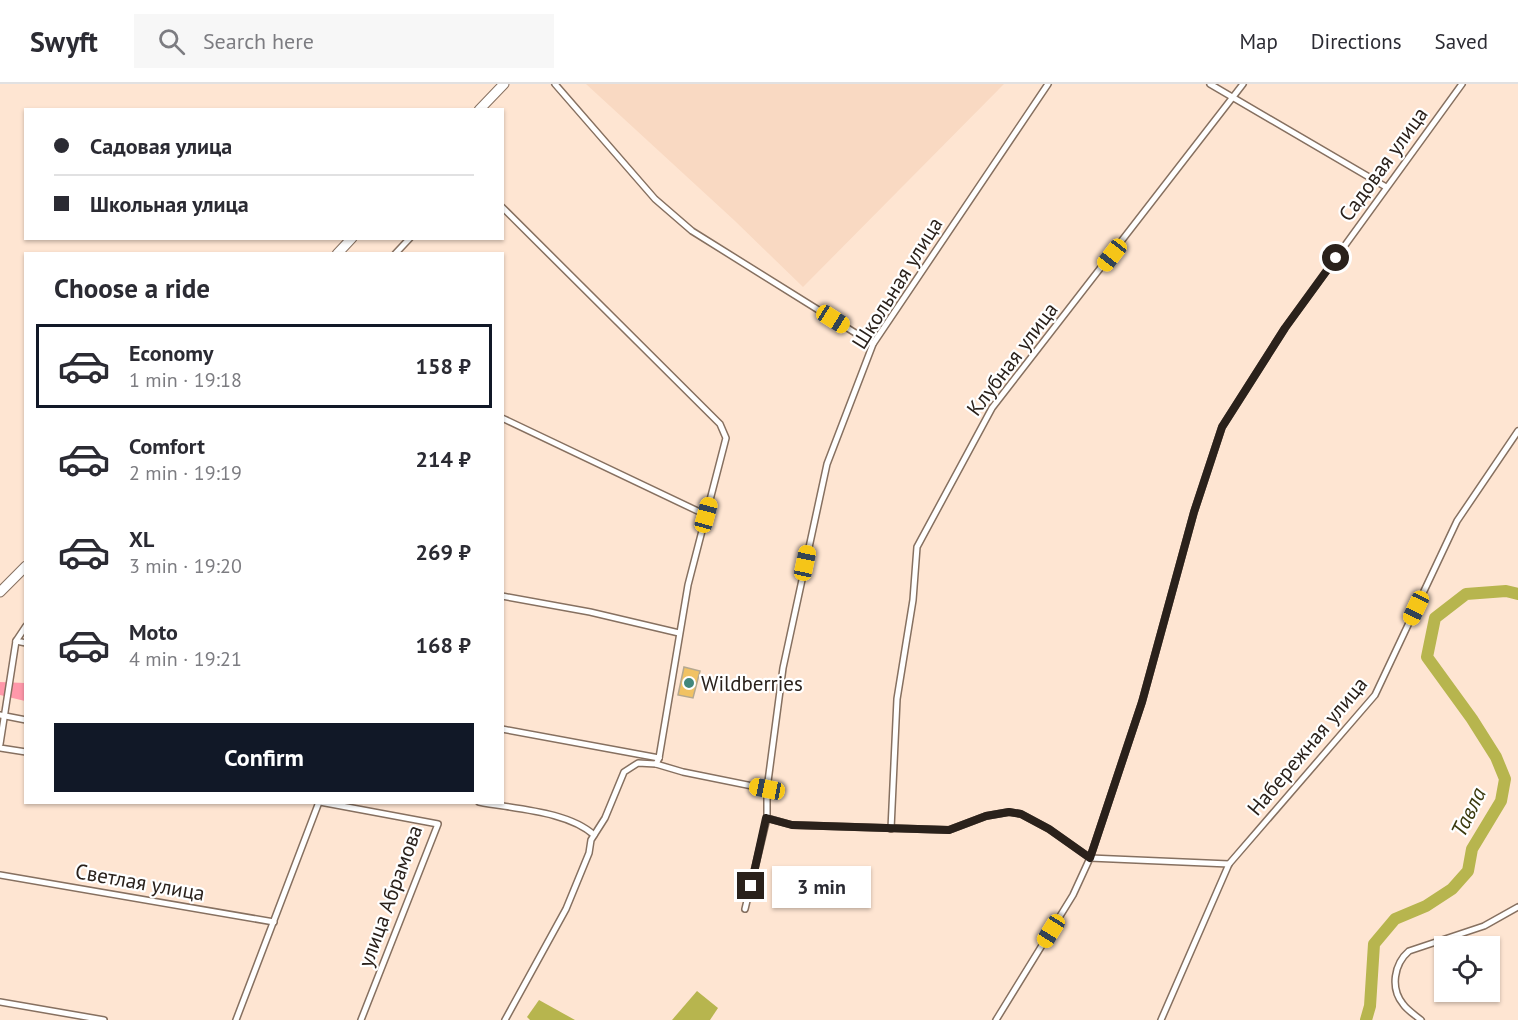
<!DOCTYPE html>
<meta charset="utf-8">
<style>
:root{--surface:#fff;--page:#f7f7f7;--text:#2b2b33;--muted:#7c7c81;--line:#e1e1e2;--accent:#111827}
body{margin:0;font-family:"PT Sans",sans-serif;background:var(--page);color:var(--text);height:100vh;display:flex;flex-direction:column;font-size:22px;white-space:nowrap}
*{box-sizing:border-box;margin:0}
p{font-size:20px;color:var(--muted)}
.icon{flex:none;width:33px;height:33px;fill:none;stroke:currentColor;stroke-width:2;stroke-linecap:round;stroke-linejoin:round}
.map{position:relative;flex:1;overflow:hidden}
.details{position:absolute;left:24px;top:168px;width:480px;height:552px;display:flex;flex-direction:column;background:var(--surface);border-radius:0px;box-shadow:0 2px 4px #0004}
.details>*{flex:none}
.top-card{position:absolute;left:24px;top:24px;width:480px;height:132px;border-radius:0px;box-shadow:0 2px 4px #0004;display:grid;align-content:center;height:132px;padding:0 30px;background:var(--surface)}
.fabs{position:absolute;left:1434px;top:852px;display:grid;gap:12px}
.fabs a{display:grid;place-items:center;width:66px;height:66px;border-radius:0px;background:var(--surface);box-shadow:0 2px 4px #0004;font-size:30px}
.end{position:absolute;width:27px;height:27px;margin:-14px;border:8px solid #2a211b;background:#fff;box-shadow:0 0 0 3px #fff}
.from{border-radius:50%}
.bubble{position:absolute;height:42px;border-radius:0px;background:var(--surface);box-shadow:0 2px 4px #0004;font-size:20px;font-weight:800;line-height:42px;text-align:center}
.car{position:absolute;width:18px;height:36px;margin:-18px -9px;border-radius:8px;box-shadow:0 0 4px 2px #0007;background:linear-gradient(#f5c518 24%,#345 0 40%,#f5c518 0 76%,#345 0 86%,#f5c518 0)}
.top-card b{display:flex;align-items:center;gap:21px;height:57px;font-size:22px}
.top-card b+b{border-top:2px solid var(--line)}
.top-card i{width:15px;height:15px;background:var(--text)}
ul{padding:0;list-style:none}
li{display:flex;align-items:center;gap:18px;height:84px;margin:0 12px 9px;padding:0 18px;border:3px solid transparent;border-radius:0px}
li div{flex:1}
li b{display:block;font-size:22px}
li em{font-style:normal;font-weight:800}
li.selected{border-color:var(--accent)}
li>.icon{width:54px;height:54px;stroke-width:1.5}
h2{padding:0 30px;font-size:27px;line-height:72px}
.primary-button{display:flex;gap:12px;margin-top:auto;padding:12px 30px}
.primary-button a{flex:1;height:69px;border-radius:0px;background:var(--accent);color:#fff;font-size:24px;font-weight:800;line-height:69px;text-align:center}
header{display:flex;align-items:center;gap:36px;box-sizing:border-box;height:84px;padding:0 30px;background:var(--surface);border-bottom:2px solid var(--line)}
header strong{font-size:28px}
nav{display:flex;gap:33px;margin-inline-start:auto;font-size:21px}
.search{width:420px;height:54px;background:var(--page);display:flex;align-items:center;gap:15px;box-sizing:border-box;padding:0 21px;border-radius:0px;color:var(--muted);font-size:22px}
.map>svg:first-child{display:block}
.built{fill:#f9d9c2}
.forest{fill:#ff98aa}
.water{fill:#b7b54e}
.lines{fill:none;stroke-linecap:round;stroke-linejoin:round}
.river{stroke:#b7b54e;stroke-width:12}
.building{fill:#f1c263;stroke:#b5a890;stroke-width:1.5}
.street-casing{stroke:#867060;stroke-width:8}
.primary-casing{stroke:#867060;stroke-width:11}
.street{stroke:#fff;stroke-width:5}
.primary{stroke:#fff;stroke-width:9}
.route{stroke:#2a211b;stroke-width:8}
.poi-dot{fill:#42877c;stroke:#fff;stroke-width:2}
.labels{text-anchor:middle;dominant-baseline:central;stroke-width:4.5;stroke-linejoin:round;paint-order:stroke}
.street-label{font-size:21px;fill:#2a211b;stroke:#fff}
.poi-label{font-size:21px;fill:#2a211b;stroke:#fff;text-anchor:start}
.water-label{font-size:22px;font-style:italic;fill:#3b3a0e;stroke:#fff}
</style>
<header>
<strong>Swyft</strong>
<div class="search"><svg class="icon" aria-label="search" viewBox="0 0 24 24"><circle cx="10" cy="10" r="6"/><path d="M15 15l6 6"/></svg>Search here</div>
<nav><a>Map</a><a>Directions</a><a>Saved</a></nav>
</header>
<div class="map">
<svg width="1518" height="936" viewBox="0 0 1518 936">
<rect width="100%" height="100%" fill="#fee5d2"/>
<polygon class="built" points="586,0 1004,0 803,203 735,137"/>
<polygon class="forest" points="0,598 25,599 25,617 0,611"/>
<g class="water">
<polygon points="697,907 718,924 710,936 672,936"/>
<polygon points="539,916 575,936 530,936 527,933"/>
</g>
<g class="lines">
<polyline class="river" points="1366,936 1370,922 1374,860 1395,835 1426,822 1452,805 1468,787 1472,765 1501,717 1505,695 1496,673 1472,635 1427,573 1435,534 1466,510 1506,507 1518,510"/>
</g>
<polygon class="building" points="684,583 700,587 693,614 678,611"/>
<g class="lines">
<defs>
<g id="street">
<polyline points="555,0 655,115 692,147 873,260"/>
<polyline points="1210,0 1386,103"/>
<polyline points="502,123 720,340 726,354 688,501 659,674"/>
<polyline points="395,170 410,154"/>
<polyline points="502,334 706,431"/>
<polyline points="502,512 590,528 679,549"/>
<polyline points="26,542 16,557 26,559"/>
<polyline points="0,631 26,636"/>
<polyline points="502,645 659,674"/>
<polyline points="0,660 16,557"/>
<polyline points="0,664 26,668"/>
<polyline points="656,680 683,688 767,705"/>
<polyline points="320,718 438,740 361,936"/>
<path d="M479,718C514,725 568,727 594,751"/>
<polyline points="767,734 792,741 949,746 986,732 1009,728 1021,730 1049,745 1090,774 1229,780"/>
<polyline points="891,745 897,615 913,516 917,463 992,324 1243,0"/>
<polyline points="0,791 274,838"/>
<polyline points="745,825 767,734 767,705 783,584 827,380 873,260 1048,0"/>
<polyline points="0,918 104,936"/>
<polyline points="236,936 319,718"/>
<polyline points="505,936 566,825 589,769 591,756 605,734 624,688 638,679 656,680 659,674"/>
<polyline points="996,936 1073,811 1090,774 1142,618 1194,428 1222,343 1285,244 1462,0"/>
<polyline points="1161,936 1229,780 1375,611 1457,437 1518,347"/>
<path d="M1421,936C1415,931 1407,926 1403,920C1390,904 1394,880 1409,867L1484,842L1518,823"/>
</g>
<g id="primary">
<polyline points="479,26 504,0"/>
<polyline points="337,170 352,154"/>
<polyline points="0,508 26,482"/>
</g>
</defs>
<use href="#street" class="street-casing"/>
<use href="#primary" class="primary-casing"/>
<use href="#street" class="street"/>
<use href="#primary" class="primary"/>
</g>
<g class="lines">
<polyline class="route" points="751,802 766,734 792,741 949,746 986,732 1009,728 1021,730 1049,745 1090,774 1142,618 1194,428 1222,343 1285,244 1336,174"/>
</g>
<circle class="poi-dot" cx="689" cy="599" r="6"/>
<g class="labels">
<g class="street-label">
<text transform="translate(1383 80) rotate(-54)">Садовая улица</text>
<text transform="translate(897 199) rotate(-58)">Школьная улица</text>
<text transform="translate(1012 275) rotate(-53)">Клубная улица</text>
<text transform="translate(1307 662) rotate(-50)">Набережная улица</text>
<text transform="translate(140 798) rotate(10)">Светлая улица</text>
<text transform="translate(390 812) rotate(-70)">улица Абрамова</text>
</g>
<g class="poi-label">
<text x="701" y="599">Wildberries</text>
</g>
<g class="water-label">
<text transform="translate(1468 728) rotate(-64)">Тавла</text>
</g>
</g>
</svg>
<div class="fabs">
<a><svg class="icon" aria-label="locate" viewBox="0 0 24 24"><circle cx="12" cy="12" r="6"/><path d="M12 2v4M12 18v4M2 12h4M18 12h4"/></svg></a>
</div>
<i class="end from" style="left:1336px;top:174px"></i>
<i class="end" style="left:751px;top:802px"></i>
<div class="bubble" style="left:772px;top:782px;width:99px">3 min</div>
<i class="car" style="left:1112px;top:171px;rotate:218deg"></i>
<i class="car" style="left:833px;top:235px;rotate:122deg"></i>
<i class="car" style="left:706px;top:431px;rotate:15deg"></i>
<i class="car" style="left:805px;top:479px;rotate:12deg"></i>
<i class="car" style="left:1416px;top:524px;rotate:205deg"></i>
<i class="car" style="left:767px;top:705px;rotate:281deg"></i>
<i class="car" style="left:1051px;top:847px;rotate:212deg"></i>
<div class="top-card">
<b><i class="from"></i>Садовая улица</b>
<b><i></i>Школьная улица</b>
</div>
<section class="details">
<h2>Choose a ride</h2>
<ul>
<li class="selected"><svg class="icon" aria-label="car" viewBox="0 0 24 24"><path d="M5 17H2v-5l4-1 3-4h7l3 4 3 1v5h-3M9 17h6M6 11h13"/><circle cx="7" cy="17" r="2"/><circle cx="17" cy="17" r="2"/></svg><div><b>Economy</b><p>1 min · 19:18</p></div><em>158 ₽</em></li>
<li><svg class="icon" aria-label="car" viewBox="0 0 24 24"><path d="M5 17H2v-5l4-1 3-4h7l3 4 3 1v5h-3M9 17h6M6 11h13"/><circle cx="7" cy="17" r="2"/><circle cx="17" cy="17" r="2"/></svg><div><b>Comfort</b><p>2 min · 19:19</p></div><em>214 ₽</em></li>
<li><svg class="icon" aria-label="car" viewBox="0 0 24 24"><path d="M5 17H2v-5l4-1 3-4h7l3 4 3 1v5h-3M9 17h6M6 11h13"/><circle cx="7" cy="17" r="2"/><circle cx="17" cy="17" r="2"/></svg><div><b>XL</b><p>3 min · 19:20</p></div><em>269 ₽</em></li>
<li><svg class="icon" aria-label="car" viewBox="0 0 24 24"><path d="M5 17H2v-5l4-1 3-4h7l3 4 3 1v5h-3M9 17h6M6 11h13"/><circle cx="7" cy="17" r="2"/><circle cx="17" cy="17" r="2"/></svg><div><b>Moto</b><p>4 min · 19:21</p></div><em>168 ₽</em></li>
</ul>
<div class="primary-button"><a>Confirm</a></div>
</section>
</div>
